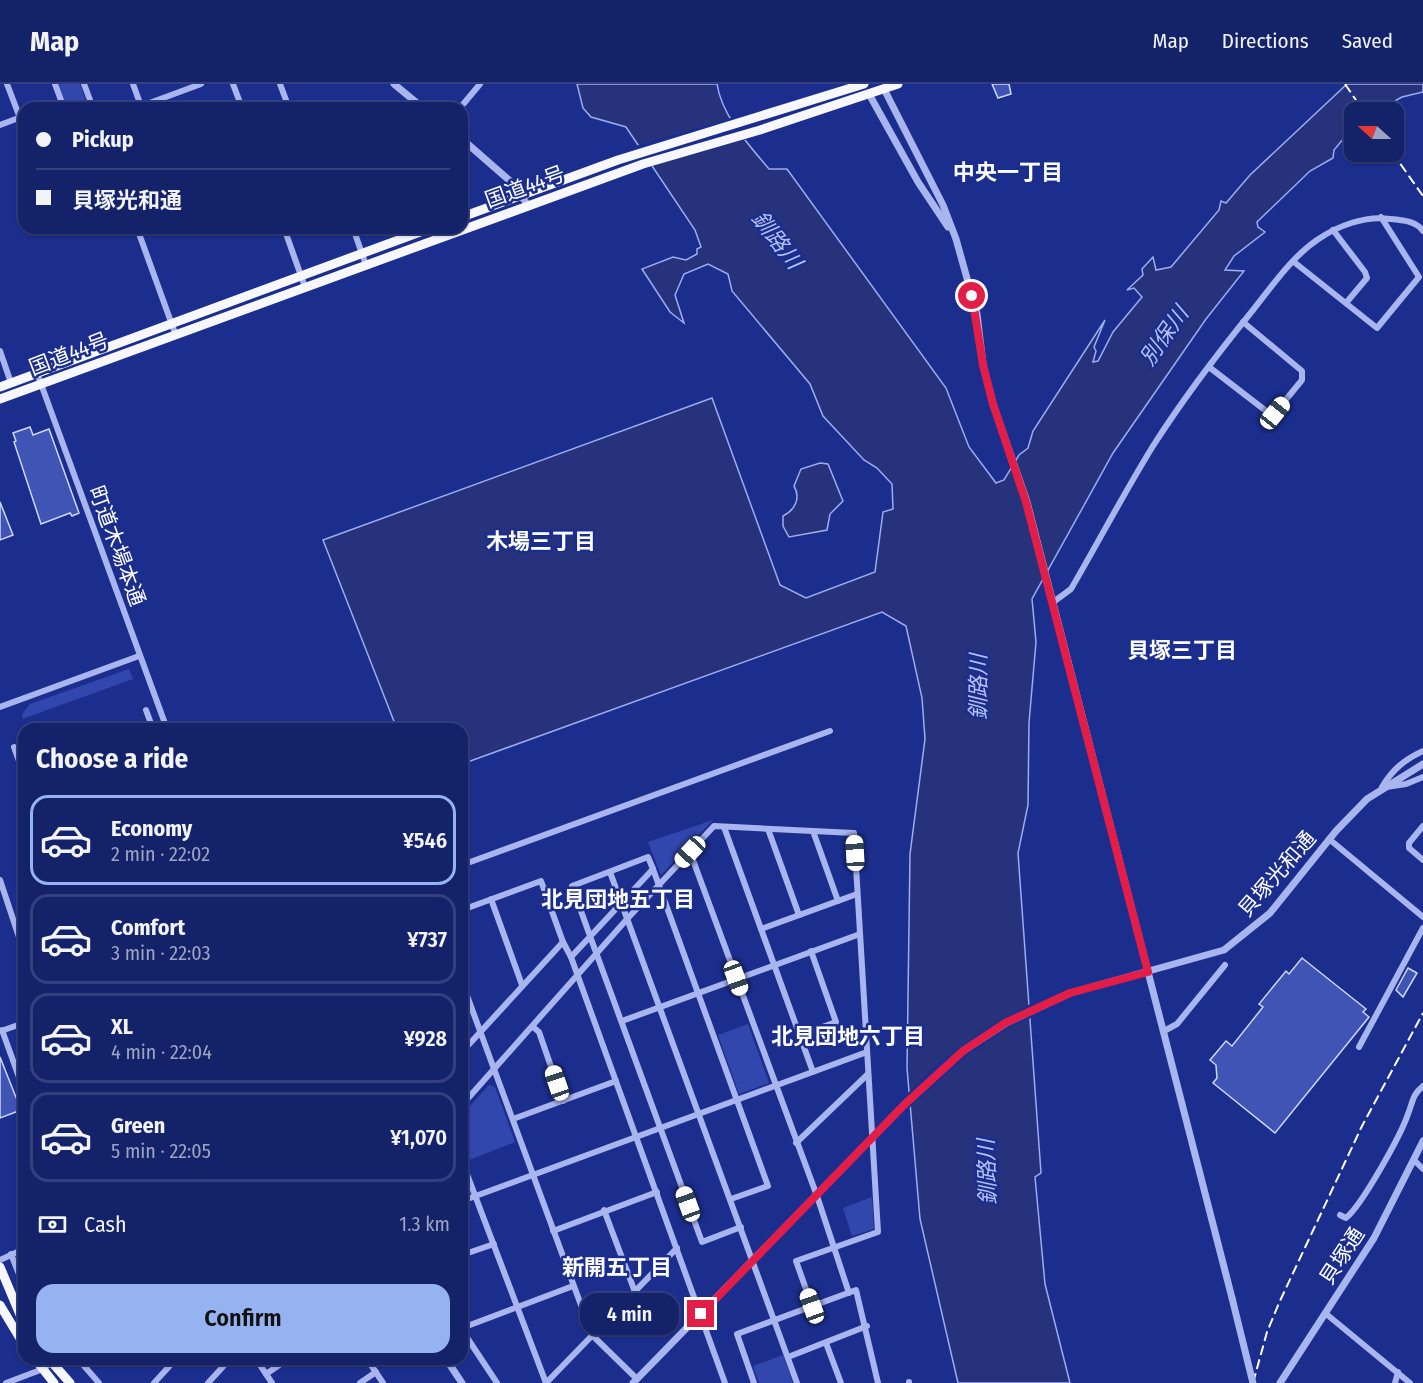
<!DOCTYPE html>
<meta charset="utf-8">
<style>
:root{--surface:#14226a;--page:#212f72;--text:#f1f3f6;--muted:#9da4c1;--line:#333f7e;--accent:#95b2f1}
body{margin:0;font-family:"Fira Sans Condensed","Noto Sans JP",sans-serif;background:var(--page);color:var(--text);height:100vh;display:flex;flex-direction:column;font-size:22px;white-space:nowrap}
*{box-sizing:border-box;margin:0}
p{font-size:20px;color:var(--muted)}
.icon{flex:none;width:33px;height:33px;fill:none;stroke:currentColor;stroke-width:2;stroke-linecap:round;stroke-linejoin:round}
.map{position:relative;flex:1;overflow:hidden}
.sheet{position:absolute;left:18px;top:639px;width:450px;height:642px;display:flex;flex-direction:column;background:var(--surface);border-radius:18px;box-shadow:0 2px 4px #0004,0 0 0 2px var(--line)}
.sheet>*{flex:none}
.top-card{position:absolute;left:18px;top:18px;width:450px;height:132px;border-radius:18px;box-shadow:0 2px 4px #0004,0 0 0 2px var(--line);display:grid;align-content:center;height:132px;padding:0 18px;background:var(--surface)}
.needle{width:39px;rotate:291deg}
.fabs{position:absolute;left:1344px;top:18px;display:grid;gap:12px}
.fabs a{display:grid;place-items:center;width:60px;height:60px;border-radius:12px;background:var(--surface);box-shadow:0 2px 4px #0004,0 0 0 2px var(--line);font-size:30px}
.end{position:absolute;width:27px;height:27px;margin:-14px;border:8px solid #e11d48;background:#fff;box-shadow:0 0 0 3px #fff}
.from{border-radius:50%}
.bubble{position:absolute;height:42px;border-radius:18px;background:var(--surface);box-shadow:0 2px 4px #0004,0 0 0 2px var(--line);font-size:20px;font-weight:600;line-height:42px;text-align:center}
.car{position:absolute;width:18px;height:36px;margin:-18px -9px;border-radius:8px;box-shadow:0 0 4px 2px #0007;background:linear-gradient(#fff 24%,#345 0 40%,#fff 0 76%,#345 0 86%,#fff 0)}
.top-card b{display:flex;align-items:center;gap:21px;height:57px;font-size:22px}
.top-card b+b{border-top:2px solid var(--line)}
.top-card i{width:15px;height:15px;background:var(--text)}
ul{padding:0;list-style:none}
li{display:flex;align-items:center;gap:18px;height:90px;margin:0 12px 9px;padding:0 6px;border:3px solid var(--line);border-radius:18px}
li div{flex:1}
li b{display:block;font-size:22px}
li em{font-style:normal;font-weight:600}
li.on{border-color:var(--accent)}
li>.icon{width:54px;height:54px;stroke-width:1.5}
h2{padding:0 18px;font-size:27px;line-height:72px}
.pay{display:flex;align-items:center;gap:15px;height:66px;padding:0 18px;font-size:22px}
.pay p{margin-inline-start:auto}
.button{display:flex;gap:12px;margin-top:auto;padding:12px 18px}
.button a{flex:1;height:69px;border-radius:18px;background:var(--accent);color:#111;font-size:24px;font-weight:600;line-height:69px;text-align:center}
header{display:flex;align-items:center;gap:36px;box-sizing:border-box;height:84px;padding:0 30px;background:var(--surface);border-bottom:2px solid var(--line)}
header strong{font-size:28px}
nav{display:flex;gap:33px;margin-inline-start:auto;font-size:21px}
.map>svg:first-child{display:block}
.green{fill:#3247ae}
.water{fill:#26337c;stroke:#9cacf0;stroke-width:1.5}
.pier{fill:#1b2e8e}
.building{fill:#3f54b4;stroke:#ced6fa;stroke-width:1.5}
.lines{fill:none;stroke-linecap:round;stroke-linejoin:round}
.minor{stroke:#a9b5ee;stroke-width:6}
.tertiary{stroke:#a9b5ee;stroke-width:7}
.trunk{stroke:#f7f8ff;stroke-width:9}
.rail{stroke:#fff;stroke-width:2;stroke-dasharray:10 4.5;stroke-linecap:butt}
.tertiary-bridge{stroke:#a9b5ee;stroke-width:7}
.route{stroke:#e11d48;stroke-width:8}
.labels{text-anchor:middle;dominant-baseline:central;stroke-width:5;stroke-linejoin:round;paint-order:stroke}
.street-label{font-size:21px;fill:#fff;stroke:#1b2e8e}
.neighbourhood-label{font-size:22px;font-weight:bold;fill:#fff;stroke:#1b2e8e}
.water-label{font-size:22px;font-style:italic;fill:#b5c0f5;stroke:#1b2e8e}
</style>
<header>
<strong>Map</strong>
<nav><a>Map</a><a>Directions</a><a>Saved</a></nav>
</header>
<div class="map">
<svg width="1423" height="1299" viewBox="0 0 1423 1299">
<rect width="100%" height="100%" fill="#1b2e8e"/>
<g class="green">
<polygon points="58,0 80,0 88,24 66,24"/>
<polygon points="129,585 133,595 22,635 23,629 30,620"/>
<polygon points="713,736 661,791 648,758"/>
<polygon points="748,940 769,999 739,1010 718,951"/>
<polygon points="489,1001 495,1003 515,1058 469,1076 462,1058 462,1031"/>
<polygon points="872,1113 874,1145 852,1152 843,1124"/>
<polygon points="783,1271 793,1299 759,1299 753,1282"/>
</g>
<g class="water">
<path d="M577,0H717C722,32 748,60 769,85H787L946,304L969,363L996,399L1004,396L1019,371L1028,364L1033,347L1105,236L1094,263L1096,267L1093,278L1098,277L1113,248L1142,213L1134,204L1127,206L1143,191L1142,185L1153,173L1156,186L1171,183L1219,126L1221,117L1226,119L1250,91L1347,0H1423V8L1402,13L1375,28H1354V42L1334,66L1333,74L1310,87L1257,138L1258,143L1265,148L1234,172L1225,186L1244,187L1206,235L1113,369L1032,515L1036,558L1029,639L1028,721L1018,769L1041,1089L1035,1093L1045,1200L1070,1299H958L920,1135L907,984L910,770L925,655L922,614L906,542L882,528L462,680V645H397L323,456L712,314L780,501L806,514L875,488L883,428L893,425L892,400L877,384L864,376L823,332L810,300L732,207L728,190L708,180L684,190L675,211L684,239L670,228L642,185L673,173L686,176L697,170V165L701,163L695,146L626,43L591,33L583,24Z"/>
<path d="M820,379L828,380L843,417L830,430L827,446L789,453L783,442V432C795,426 801,414 794,402L801,385Z"/>
</g>
<g class="pier">
<polygon points="734,33 748,55 649,83 635,62"/>
<polygon points="1032,919 1033,933 1007,945 967,972 907,1026 906,1011 935,981 988,943"/>
</g>
<g class="building">
<polygon points="992,0 1009,0 1011,10 998,14"/>
<polygon points="30,343 33,351 49,345 79,429 72,432 70,429 41,440 14,358 16,357 13,349"/>
<polygon points="0,418 13,451 0,456"/>
<polygon points="1302,874 1366,925 1363,928 1369,933 1275,1049 1213,999 1217,994 1216,981 1210,976 1226,957 1232,962 1263,923 1259,920 1286,887 1289,890"/>
<polygon points="1408,884 1417,889 1403,913 1396,906"/>
<polygon points="0,973 21,1026 0,1034"/>
</g>
<g class="lines">
<g class="minor">
<polyline points="7,0 20,34"/>
<polyline points="84,0 93,24"/>
<polyline points="133,0 141,22"/>
<polyline points="233,0 242,24"/>
<polyline points="280,0 289,24"/>
<polyline points="48,24 62,19 55,0"/>
<polyline points="136,24 201,0"/>
<polyline points="460,24 480,0"/>
<polyline points="0,41 24,32"/>
<polyline points="137,144 175,249"/>
<polyline points="284,144 305,203"/>
<polyline points="353,144 366,181"/>
<polyline points="1333,146 1365,188 1367,194 1346,219"/>
<polyline points="1294,178 1377,244 1419,193 1381,133"/>
<polyline points="0,267 11,299"/>
<polyline points="1209,283 1270,330 1275,329 1302,296 1302,287 1243,238"/>
<polyline points="37,289 167,645"/>
<path d="M1052,519L1071,505C1099,457 1124,409 1153,362C1183,315 1218,269 1253,226C1272,202 1292,173 1317,156C1337,142 1366,131 1390,135C1402,136 1416,137 1423,147"/>
<polyline points="0,623 139,572"/>
<polyline points="146,626 153,645"/>
<polyline points="14,663 24,691"/>
<path d="M1382,703C1393,685 1404,676 1423,667"/>
<polyline points="1386,703 1406,700 1423,693"/>
<polyline points="1423,742 1409,759 1409,764 1423,776"/>
<polyline points="724,743 813,988"/>
<polyline points="768,745 799,831"/>
<polyline points="813,747 838,817"/>
<polyline points="1329,755 1423,833"/>
<polyline points="690,768 817,1112 849,1209"/>
<polyline points="462,781 830,647"/>
<polyline points="653,785 768,1102 731,1115"/>
<polyline points="610,788 797,1299"/>
<polyline points="0,796 24,868"/>
<polyline points="491,815 522,901"/>
<polyline points="462,826 541,797 563,858 571,873 725,1299"/>
<polyline points="761,845 857,810"/>
<polyline points="571,873 653,785 648,773 572,802 590,852 702,1158 741,1143"/>
<polyline points="462,898 592,1251 637,1295"/>
<polyline points="622,937 860,850"/>
<polyline points="533,943 539,948 563,1017"/>
<polyline points="2,946 24,1007"/>
<polyline points="1,947 24,939"/>
<polyline points="1164,947 1177,940 1225,881"/>
<polyline points="800,951 836,938 811,867"/>
<polyline points="1359,963 1423,844"/>
<polyline points="462,968 563,858"/>
<polyline points="462,1021 628,834 714,742 854,749 878,1148 796,1177 812,1222"/>
<polyline points="513,1035 616,997"/>
<polyline points="796,1059 868,990"/>
<polyline points="1414,1076 1423,1085"/>
<polyline points="462,1077 546,1299"/>
<polyline points="462,1117 867,968"/>
<polyline points="604,1126 635,1208"/>
<path d="M1340,1131L1346,1134C1362,1121 1401,1051 1408,1030C1413,1018 1412,1011 1423,1002"/>
<polyline points="553,1147 657,1108"/>
<polyline points="11,1170 24,1203"/>
<polyline points="462,1171 494,1160"/>
<polyline points="0,1176 24,1165"/>
<polyline points="1325,1229 1410,1299"/>
<polyline points="462,1244 573,1202"/>
<polyline points="462,1246 497,1299"/>
<polyline points="826,1259 841,1299"/>
<polyline points="788,1273 867,1242"/>
<polyline points="78,1275 99,1299"/>
<polyline points="256,1275 272,1299"/>
<polyline points="367,1275 383,1299"/>
<polyline points="266,1290 288,1275"/>
<polyline points="909,1298 909,1299"/>
<polyline points="6,1299 43,1285 52,1278"/>
<polyline points="154,1299 176,1275"/>
<polyline points="208,1299 230,1275"/>
<polyline points="360,1299 376,1288"/>
<polyline points="546,1299 677,1164"/>
<polyline points="754,1299 737,1250 856,1206 878,1299"/>
<polyline points="1395,1299 1398,1288"/>
</g>
<g class="tertiary">
<polyline points="394,0 423,24"/>
<polyline points="884,5 943,121 956,155 977,230 983,281 993,320 1027,418 1232,1214"/>
<polyline points="869,10 918,98 948,143"/>
<polyline points="462,55 509,96 528,121"/>
<polyline points="446,1275 462,1299"/>
<polyline points="633,1299 904,1021 963,967 1006,939 1070,909 1224,866 1270,829 1336,747 1367,715 1423,680"/>
<polyline points="1280,1299 1374,1154 1423,1057"/>
</g>
<g class="trunk">
<polyline points="462,133 618,76 864,0"/>
<polyline points="0,303 431,144"/>
<polyline points="0,315 643,80 760,46 898,0"/>
<polyline points="0,1183 24,1240"/>
<polyline points="0,1221 24,1261"/>
<polyline points="35,1275 54,1299"/>
<polyline points="49,1275 70,1299"/>
</g>
<g class="rail">
<polyline points="1345,0 1364,28"/>
<polyline points="1392,68 1423,112"/>
<polyline points="1253,1299 1267,1248 1279,1219 1362,1042 1423,929"/>
</g>
<polyline class="tertiary-bridge" points="1232,1214 1253,1299"/>
</g>
<g class="lines">
<polyline class="route" points="701,1230 904,1021 963,967 1005,939 1070,909 1148,888 1026,418 993,320 983,281 972,212"/>
</g>
<g class="labels">
<g class="street-label">
<text transform="translate(525 103) rotate(-20)">国道44号</text>
<text transform="translate(69 270) rotate(-21)">国道44号</text>
<text transform="translate(117 462) rotate(70)">町道木場本通</text>
<text transform="translate(1277 790) rotate(-49)">貝塚光和通</text>
<text transform="translate(1342 1172) rotate(-57)">貝塚通</text>
</g>
<g class="neighbourhood-label">
<text x="1008" y="88">中央一丁目</text>
<text x="541" y="457">木場三丁目</text>
<text x="1182" y="566">貝塚三丁目</text>
<text x="618" y="815">北見団地五丁目</text>
<text x="848" y="952">北見団地六丁目</text>
<text x="617" y="1183">新開五丁目</text>
</g>
<g class="water-label">
<text transform="translate(777 156) rotate(52)">釧路川</text>
<text transform="translate(1164 252) rotate(-55)">別保川</text>
<text transform="translate(978 603) rotate(-90)">釧路川</text>
<text transform="translate(987 1088) rotate(-92)">釧路川</text>
</g>
</g>
</svg>
<div class="fabs">
<a><svg class="needle" viewBox="-14 -14 28 28"><path d="M0-13l5 13h-10z" fill="#e53935"/><path d="M0 13l5-13h-10z" fill="#9da4c1"/></svg></a>
</div>
<i class="end from" style="left:972px;top:212px"></i>
<i class="end" style="left:701px;top:1230px"></i>
<div class="bubble" style="left:580px;top:1209px;width:99px">4 min</div>
<i class="car" style="left:1275px;top:329px;rotate:39deg"></i>
<i class="car" style="left:690px;top:768px;rotate:223deg"></i>
<i class="car" style="left:855px;top:769px;rotate:357deg"></i>
<i class="car" style="left:736px;top:894px;rotate:160deg"></i>
<i class="car" style="left:557px;top:999px;rotate:341deg"></i>
<i class="car" style="left:688px;top:1120px;rotate:340deg"></i>
<i class="car" style="left:812px;top:1222px;rotate:340deg"></i>
<div class="top-card">
<b><i class="from"></i>Pickup</b>
<b><i></i>貝塚光和通</b>
</div>
<section class="sheet">
<h2>Choose a ride</h2>
<ul>
<li class="on"><svg class="icon" aria-label="car" viewBox="0 0 24 24"><path d="M5 17H2v-5l4-1 3-4h7l3 4 3 1v5h-3M9 17h6M6 11h13"/><circle cx="7" cy="17" r="2"/><circle cx="17" cy="17" r="2"/></svg><div><b>Economy</b><p>2 min · 22:02</p></div><em>¥546</em></li>
<li><svg class="icon" aria-label="car" viewBox="0 0 24 24"><path d="M5 17H2v-5l4-1 3-4h7l3 4 3 1v5h-3M9 17h6M6 11h13"/><circle cx="7" cy="17" r="2"/><circle cx="17" cy="17" r="2"/></svg><div><b>Comfort</b><p>3 min · 22:03</p></div><em>¥737</em></li>
<li><svg class="icon" aria-label="car" viewBox="0 0 24 24"><path d="M5 17H2v-5l4-1 3-4h7l3 4 3 1v5h-3M9 17h6M6 11h13"/><circle cx="7" cy="17" r="2"/><circle cx="17" cy="17" r="2"/></svg><div><b>XL</b><p>4 min · 22:04</p></div><em>¥928</em></li>
<li><svg class="icon" aria-label="car" viewBox="0 0 24 24"><path d="M5 17H2v-5l4-1 3-4h7l3 4 3 1v5h-3M9 17h6M6 11h13"/><circle cx="7" cy="17" r="2"/><circle cx="17" cy="17" r="2"/></svg><div><b>Green</b><p>5 min · 22:05</p></div><em>¥1,070</em></li>
</ul>
<div class="pay"><svg class="icon" aria-label="cash" viewBox="0 0 24 24"><path d="M3 7h18v10H3z"/><circle cx="12" cy="12" r="2"/></svg>Cash<p>1.3 km</p></div>
<div class="button"><a>Confirm</a></div>
</section>
</div>
